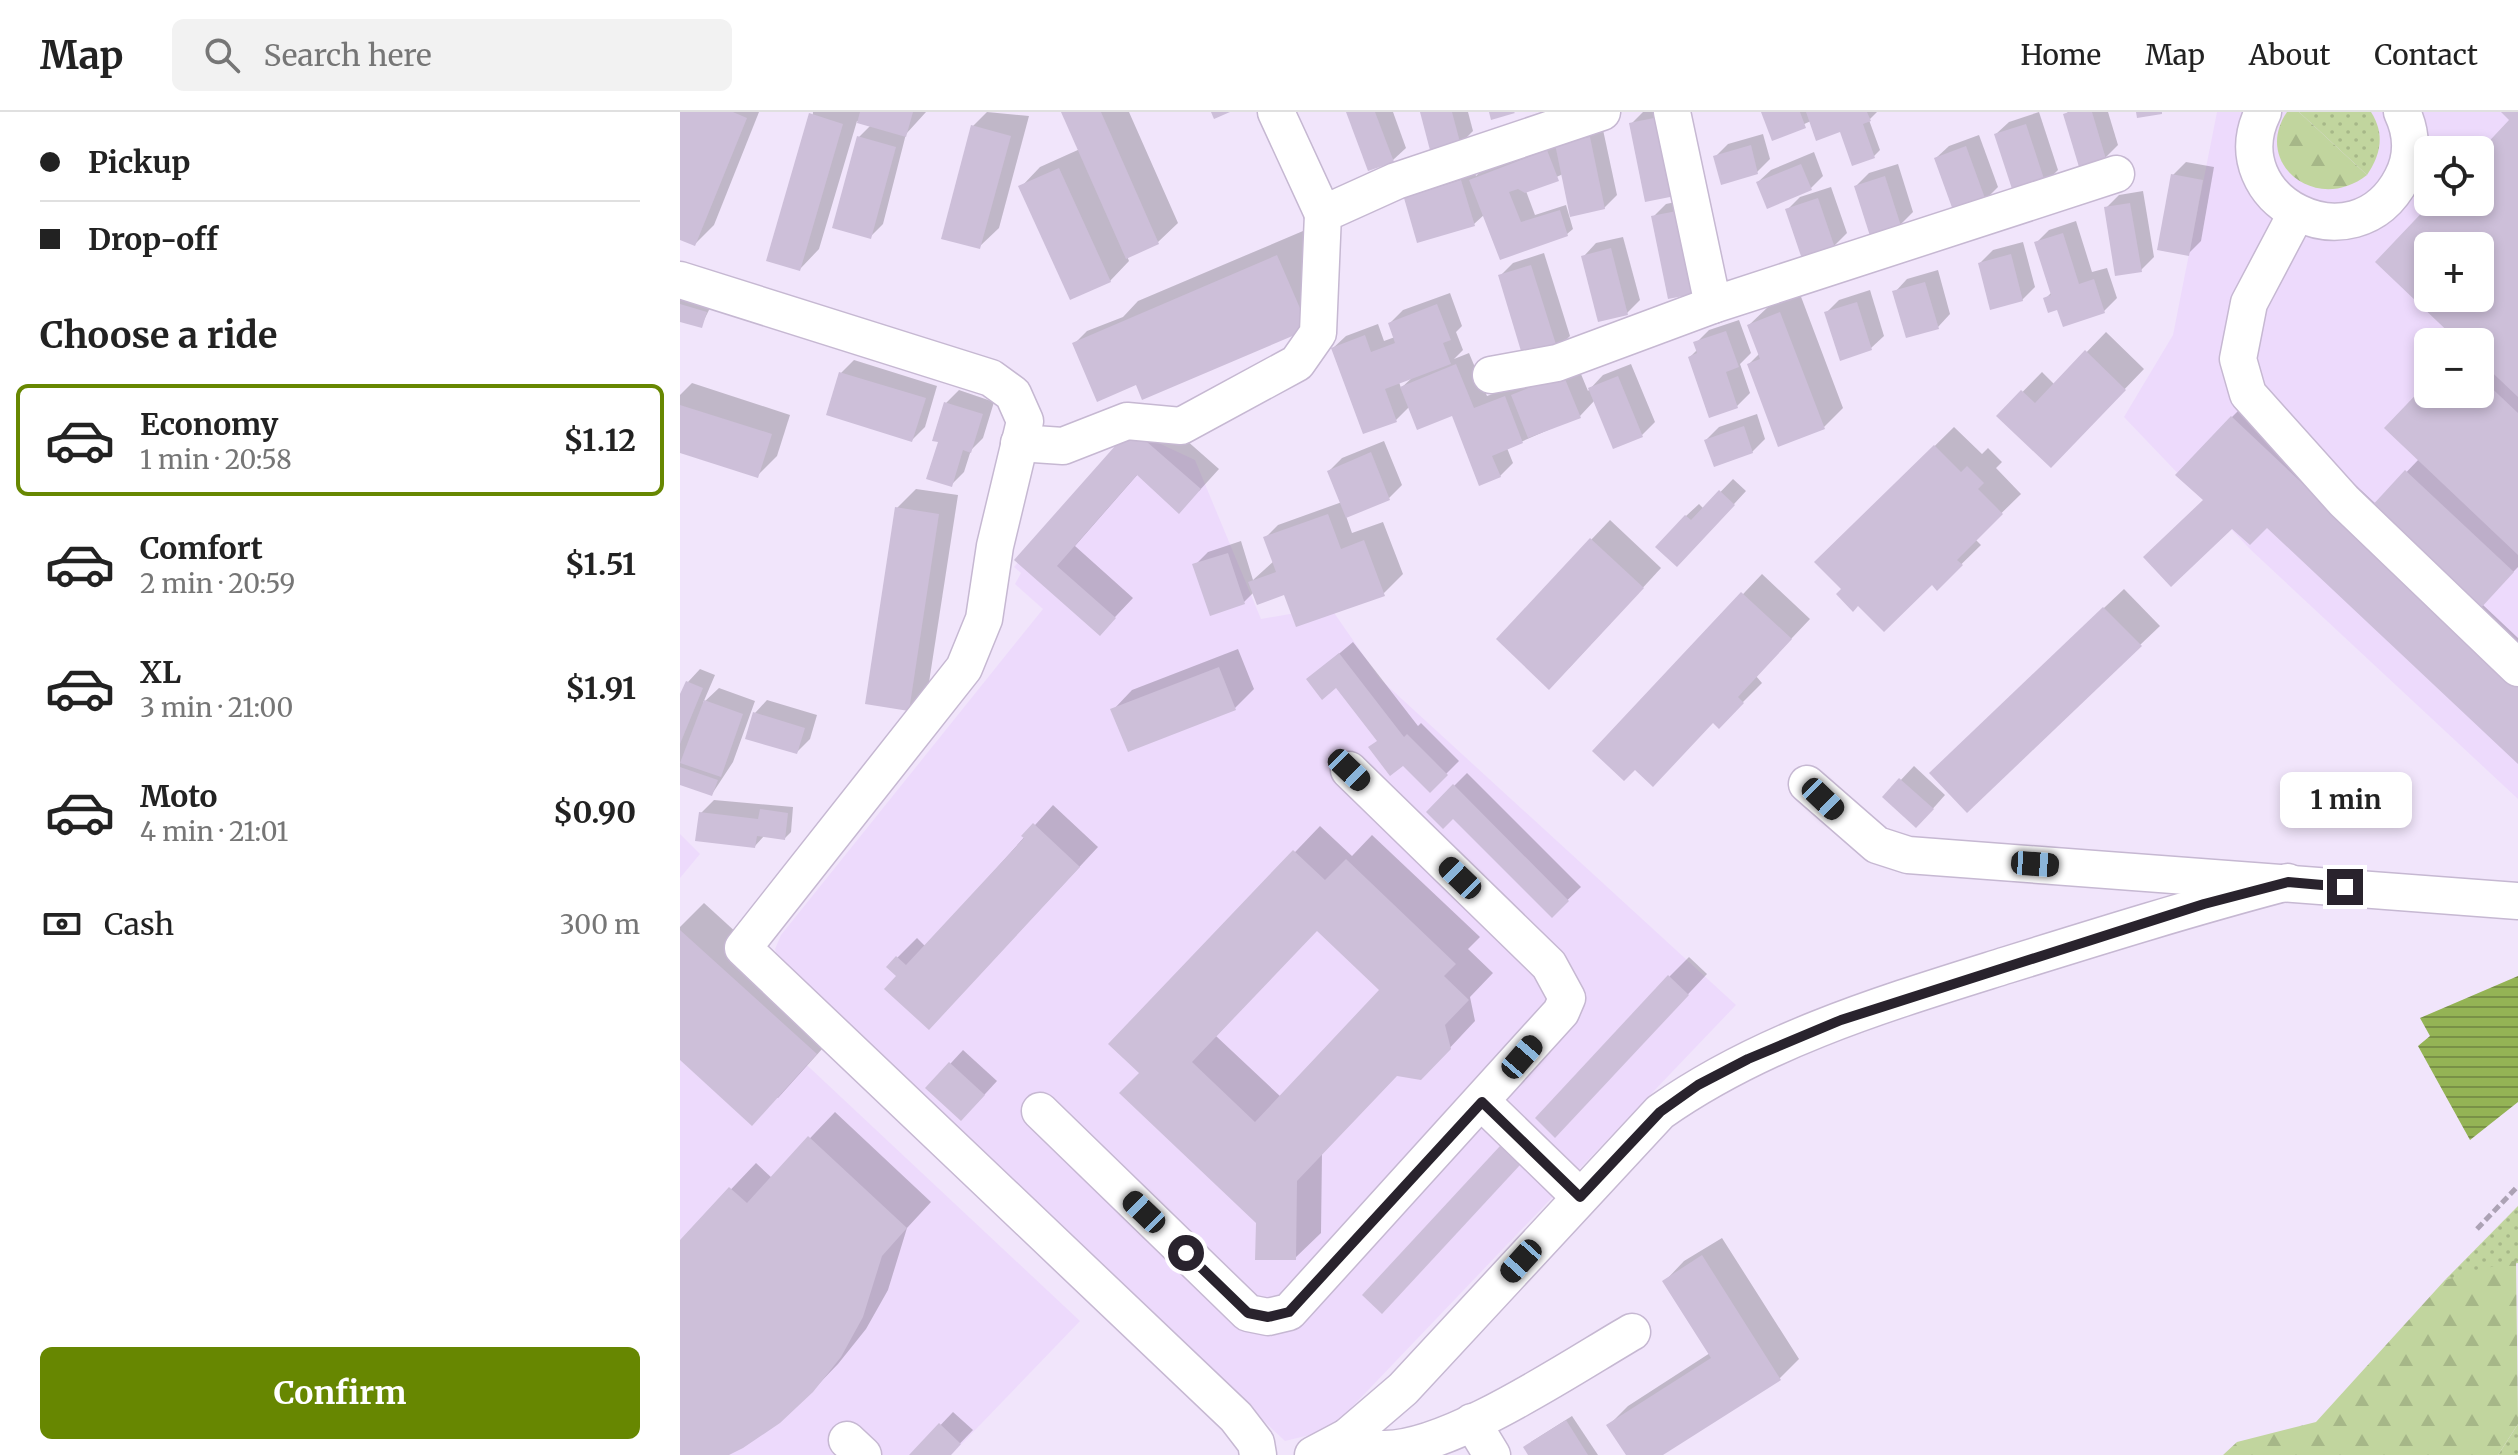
<!DOCTYPE html>
<meta charset="utf-8">
<style>
:root{--surface:#fff;--page:#f2f2f2;--text:#222;--muted:#767676;--line:#e0e0e0;--accent:#678701}
body{margin:0;font-family:Merriweather,serif;background:var(--page);color:var(--text);height:100vh;display:flex;flex-direction:column;font-size:30px;white-space:nowrap}
*{box-sizing:border-box;margin:0}
p{font-size:26px;color:var(--muted)}
.icon{flex:none;width:44px;height:44px;fill:none;stroke:currentColor;stroke-width:2;stroke-linecap:round;stroke-linejoin:round}
.map{position:relative;flex:1;overflow:hidden}
.drawer{display:flex;flex-direction:column;background:var(--surface);width:680px}
.drawer>*{flex:none}
.hud{display:grid;align-content:center;height:176px;padding:0 40px;background:var(--surface)}
.fabs{position:absolute;left:1734px;top:24px;display:grid;gap:16px}
.fabs a{display:grid;place-items:center;width:80px;height:80px;border-radius:12px;background:var(--surface);box-shadow:0 4px 12px #0003;font-size:40px}
.end{position:absolute;width:36px;height:36px;margin:-18px;border:10px solid #29232d;background:#fff;box-shadow:0 0 0 4px #fff}
.from{border-radius:50%}
.bubble{position:absolute;height:56px;border-radius:12px;background:var(--surface);box-shadow:0 4px 12px #0003;font-size:26px;font-weight:700;line-height:56px;text-align:center}
.car{position:absolute;width:24px;height:48px;margin:-24px -12px;border-radius:10px;box-shadow:0 0 6px 2px #0007;background:linear-gradient(#222 24%,#8ab4d8 0 40%,#222 0 76%,#8ab4d8 0 86%,#222 0)}
.hud b{display:flex;align-items:center;gap:28px;height:76px;font-size:30px}
.hud b+b{border-top:2px solid var(--line)}
.hud i{width:20px;height:20px;background:var(--text)}
ul{padding:0;list-style:none}
li{display:flex;align-items:center;gap:24px;height:112px;margin:0 16px 12px;padding:0 24px;border:4px solid transparent;border-radius:12px}
li div{flex:1}
li b{display:block;font-size:30px}
li em{font-style:normal;font-weight:700}
li.current{border-color:var(--accent)}
li>.icon{width:72px;height:72px;stroke-width:1.5}
h2{padding:0 40px;font-size:36px;line-height:96px}
.pay{display:flex;align-items:center;gap:20px;height:88px;padding:0 40px;font-size:30px}
.pay p{margin-inline-start:auto}
.cta{display:flex;gap:16px;margin-top:auto;padding:16px 40px}
.cta a{flex:1;height:92px;border-radius:12px;background:var(--accent);color:#fff;font-size:32px;font-weight:700;line-height:92px;text-align:center}
header{display:flex;align-items:center;gap:48px;box-sizing:border-box;height:112px;padding:0 40px;background:var(--surface);border-bottom:2px solid var(--line)}
header strong{font-size:38px}
nav{display:flex;gap:44px;margin-inline-start:auto;font-size:28px}
.search{width:560px;height:72px;background:var(--page);display:flex;align-items:center;gap:20px;box-sizing:border-box;padding:0 28px;border-radius:12px;color:var(--muted);font-size:30px}
main{display:flex;flex:1;min-height:0}
.map>svg:first-child{display:block}
.built{fill:#eddafc;fill-rule:evenodd}
.grass{fill:url(#grass-dots)}
.forest{fill:url(#forest-firs)}
.water{fill:url(#water-rules)}
.shadow{fill:#0003;fill-rule:evenodd}
.building{fill:#cdbfd9;fill-rule:evenodd}
.lines{fill:none;stroke-linecap:round;stroke-linejoin:round}
.minor-casing{stroke:#c6b8d2;stroke-width:39}
.path{stroke:#aca2b4;stroke-width:5;stroke-dasharray:8 4;stroke-linecap:butt}
.minor{stroke:#fff;stroke-width:36}
.route{stroke:#29232d;stroke-width:10}
</style>
<header>
<strong>Map</strong>
<div class="search"><svg class="icon" aria-label="search" viewBox="0 0 24 24"><circle cx="10" cy="10" r="6"/><path d="M15 15l6 6"/></svg>Search here</div>
<nav><a>Home</a><a>Map</a><a>About</a><a>Contact</a></nav>
</header>
<main>
<section class="drawer">
<div class="hud">
<b><i class="from"></i>Pickup</b>
<b><i></i>Drop-off</b>
</div>
<h2>Choose a ride</h2>
<ul>
<li class="current"><svg class="icon" aria-label="car" viewBox="0 0 24 24"><path d="M5 17H2v-5l4-1 3-4h7l3 4 3 1v5h-3M9 17h6M6 11h13"/><circle cx="7" cy="17" r="2"/><circle cx="17" cy="17" r="2"/></svg><div><b>Economy</b><p>1 min · 20:58</p></div><em>$1.12</em></li>
<li><svg class="icon" aria-label="car" viewBox="0 0 24 24"><path d="M5 17H2v-5l4-1 3-4h7l3 4 3 1v5h-3M9 17h6M6 11h13"/><circle cx="7" cy="17" r="2"/><circle cx="17" cy="17" r="2"/></svg><div><b>Comfort</b><p>2 min · 20:59</p></div><em>$1.51</em></li>
<li><svg class="icon" aria-label="car" viewBox="0 0 24 24"><path d="M5 17H2v-5l4-1 3-4h7l3 4 3 1v5h-3M9 17h6M6 11h13"/><circle cx="7" cy="17" r="2"/><circle cx="17" cy="17" r="2"/></svg><div><b>XL</b><p>3 min · 21:00</p></div><em>$1.91</em></li>
<li><svg class="icon" aria-label="car" viewBox="0 0 24 24"><path d="M5 17H2v-5l4-1 3-4h7l3 4 3 1v5h-3M9 17h6M6 11h13"/><circle cx="7" cy="17" r="2"/><circle cx="17" cy="17" r="2"/></svg><div><b>Moto</b><p>4 min · 21:01</p></div><em>$0.90</em></li>
</ul>
<div class="pay"><svg class="icon" aria-label="cash" viewBox="0 0 24 24"><path d="M3 7h18v10H3z"/><circle cx="12" cy="12" r="2"/></svg>Cash<p>300 m</p></div>
<div class="cta"><a>Confirm</a></div>
</section>
<div class="map">
<svg width="1838" height="1343" viewBox="0 0 1838 1343">
<defs>
<pattern id="grass-dots" width="8" height="8" patternUnits="userSpaceOnUse" patternTransform="scale(2)"><rect width="8" height="8" fill="#c1d59e"/><path d="M2 2h.1M6 6h.1" fill="none" stroke="#a6b788" stroke-width="1.8" stroke-linecap="round"/></pattern>
<pattern id="forest-firs" width="22" height="20" patternUnits="userSpaceOnUse" patternTransform="scale(2)"><rect width="22" height="20" fill="#c1d59e"/><path d="M5 1l3.5 6h-7zM16 11l3.5 6h-7z" fill="#a6b788"/></pattern>
<pattern id="water-rules" width="6" height="5" patternUnits="userSpaceOnUse" patternTransform="scale(2)"><rect width="6" height="5" fill="#94b355"/><path d="M0 2.5h6" fill="none" stroke="#799147"/></pattern>
</defs>
<rect width="100%" height="100%" fill="#f1e5fb"/>
<g class="built">
<path d="M1537,0H1838V687L1571,438L1444,305L1493,223ZM1748,38H1800V90H1748ZM1748,134H1800V186H1748ZM1748,230H1800V282H1748Z"/>
<polygon points="455,320 515,348 581,507 650,495 700,567 1056,893 650,1318 605,1329 101,855 95,837 101,823 363,497 335,472 341,461 334,455"/>
<polygon points="0,722 20,742 0,766"/>
<polygon points="0,834 400,1209 271,1343 0,1343"/>
</g>
<g class="grass">
<path d="M1619,0H1691C1705,22 1701,42 1687,63Z"/>
<polygon points="1838,1094 1838,1151 1765,1168"/>
<polygon points="1838,1312 1838,1343 1818,1343"/>
</g>
<g class="forest">
<path d="M1607,0H1619L1687,63C1636,103 1572,51 1607,0Z"/>
<polygon points="1836,1148 1838,1312 1818,1343 1543,1343 1557,1330 1636,1310 1765,1168"/>
</g>
<polygon class="water" points="1838,864 1838,990 1790,1028 1738,934 1750,924 1740,906"/>
<g class="shadow">
<polygon points="0,0 79,0 34,113 15,132 0,126"/>
<polygon points="133,0 246,0 226,22 203,112 190,125 179,25 191,13 177,9 139,137 120,157"/>
<polygon points="307,0 349,4 319,116 299,135 293,14"/>
<polygon points="383,0 449,0 498,111 478,130 447,144 449,149 430,169 341,75 360,55 400,37"/>
<polygon points="668,0 713,0 726,36 713,48"/>
<polygon points="742,0 788,0 793,19 780,32"/>
<polygon points="963,0 992,0 1007,69 951,12"/>
<polygon points="1083,0 1197,0 1189,8 1200,38 1194,44 1161,18 1131,9 1093,26"/>
<polygon points="1359,0 1378,58 1365,71 1316,22 1329,10"/>
<polygon points="1388,0 1428,0 1438,33 1425,46 1386,2"/>
<path d="M1824,0H1838V455L1802,492L1838,526V649L1588,413L1552,414L1525,388L1552,305L1571,286L1652,351L1696,392L1739,347L1748,273V282H1800V230H1782L1698,150L1754,90H1800V42L1832,8ZM1748,134H1800V186H1748Z"/>
<polygon points="922,13 937,83 924,96 883,62 846,79 855,103 886,93 893,117 887,122 805,102 794,112 726,86 739,73 794,57 796,64 805,55"/>
<polygon points="1083,22 1090,47 1077,60 1035,45 1048,32"/>
<polygon points="1299,23 1318,75 1305,88 1256,46 1269,34"/>
<polygon points="1134,40 1143,64 1130,77 1078,70 1091,58"/>
<polygon points="1506,50 1534,55 1521,129 1508,142 1493,63"/>
<polygon points="1218,52 1233,100 1220,113 1176,74 1189,61"/>
<polygon points="1151,75 1167,121 1154,134 1107,98 1120,85"/>
<polygon points="1463,79 1474,145 1461,158 1426,96 1439,83"/>
<polygon points="1014,86 1030,166 973,105 986,92"/>
<polygon points="1396,109 1412,160 1427,156 1437,186 1424,199 1379,195 1366,186 1372,180 1356,131 1369,118"/>
<polygon points="623,119 654,189 457,271 394,232 407,219 443,205 458,189"/>
<polygon points="943,125 960,188 947,201 904,144 916,131"/>
<polygon points="1343,130 1355,175 1342,188 1300,151 1313,138"/>
<polygon points="864,141 890,224 877,237 820,164 833,151"/>
<polygon points="1258,158 1270,202 1258,215 1215,180 1227,167"/>
<polygon points="0,176 31,194 21,214 0,208"/>
<polygon points="1190,178 1204,224 1191,236 1146,201 1159,188"/>
<path d="M770,181L782,214L776,220L783,238L774,247L789,241L807,284L837,273L839,277L846,270L896,250L908,279L923,263L951,252L975,310L962,323L915,288L900,304L827,336L833,351L820,364L773,302L730,294L716,308L653,236L666,224L698,212L704,229L715,225L710,211L723,198ZM734,264L721,276L719,270Z"/>
<polygon points="1120,182 1163,296 1144,315 1069,252 1080,241 1069,213 1089,194"/>
<polygon points="1059,208 1071,241 1060,252 1070,281 1057,294 1010,245 1018,237 1016,231 1029,218"/>
<polygon points="1426,220 1464,257 1390,334 1319,304 1362,260 1375,273"/>
<polygon points="174,248 257,274 245,315 232,328 161,261"/>
<polygon points="12,271 110,303 97,344 77,364 0,339 0,283"/>
<polygon points="279,278 314,290 303,326 291,338 284,360 271,373 260,329 266,291"/>
<polygon points="472,298 539,357 519,379 458,362 395,434 453,486 420,521 337,448"/>
<polygon points="1077,302 1085,327 1072,340 1026,328 1039,315"/>
<polygon points="1274,315 1302,342 1308,336 1322,350 1316,356 1341,382 1295,427 1301,433 1257,476 1252,470 1164,477 1137,450"/>
<polygon points="704,329 722,373 709,386 666,404 672,421 703,410 723,462 703,482 574,480 564,490 515,453 528,440 561,429 573,468 594,449 586,425 598,413 662,390 649,359 662,346"/>
<polygon points="1053,367 1066,379 1010,440 1006,404 1019,392 1024,397"/>
<polygon points="236,377 278,383 248,577 229,597 217,396"/>
<polygon points="930,408 981,456 889,556 911,428"/>
<polygon points="1082,462 1130,507 1076,564 1082,571 1058,595 955,655 915,639"/>
<polygon points="1444,477 1480,514 1460,533 1271,641"/>
<polygon points="673,530 738,614 741,611 779,649 750,678 699,627 657,573 629,567"/>
<polygon points="558,537 574,577 555,596 433,598 452,578"/>
<polygon points="20,557 35,563 23,591 39,576 75,589 53,650 32,682 0,671 0,588 8,570"/>
<polygon points="87,588 137,603 130,627 117,640 75,601"/>
<polygon points="1234,654 1265,683 1249,701 1205,685"/>
<polygon points="787,661 901,775 872,803 773,704 748,700"/>
<polygon points="34,688 113,695 111,720 105,726 85,723 75,734 21,701"/>
<polygon points="373,693 418,735 268,896 218,864 217,846 237,826 246,835"/>
<path d="M640,714L672,744L692,723L800,825L788,837L813,861L790,885L795,909L766,940L718,962L642,1041L641,1121L615,1146L578,1110L461,961L431,932ZM637,817L702,878L601,985L536,924Z"/>
<polygon points="24,791 161,916 98,986 0,946 0,815"/>
<polygon points="1009,845 1027,862 894,1004 990,864"/>
<polygon points="283,938 317,969 294,994 248,976"/>
<polygon points="155,1000 251,1090 227,1116 208,1178 186,1217 158,1252 132,1279 41,1343 0,1343 0,1131 76,1051 92,1066"/>
<polygon points="1042,1126 1119,1247 1100,1266 980,1343 948,1343 929,1313 948,1294 1030,1241 985,1169 1004,1149"/>
<polygon points="273,1300 293,1318 269,1343 232,1343"/>
<polygon points="892,1304 918,1343 850,1343 851,1330"/>
</g>
<g class="building">
<polygon points="0,0 53,0 67,6 15,134 0,128"/>
<polygon points="180,0 233,0 226,25 177,11"/>
<polygon points="381,0 421,0 479,132 446,147"/>
<polygon points="531,0 550,0 534,7"/>
<polygon points="666,0 695,0 714,50 688,59"/>
<polygon points="740,0 772,0 781,34 751,42"/>
<polygon points="809,0 834,0 835,1 811,8"/>
<polygon points="1081,0 1120,0 1126,16 1092,29"/>
<polygon points="1126,0 1187,0 1191,9 1183,12 1195,46 1172,54 1160,20 1136,29"/>
<polygon points="1389,0 1412,0 1426,47 1399,55 1383,2"/>
<polygon points="1456,0 1482,0 1482,2 1457,6"/>
<path d="M1821,0H1838V285L1800,249V230H1779L1695,150L1752,90H1800V39L1829,8ZM1748,134H1800V186H1748Z"/>
<polygon points="129,1 163,12 120,159 86,149"/>
<polygon points="979,5 995,84 965,90 949,11"/>
<polygon points="1346,12 1366,73 1334,83 1314,22"/>
<polygon points="291,13 331,24 300,137 261,127"/>
<polygon points="177,24 216,35 191,127 152,116"/>
<polygon points="910,25 925,97 890,105 875,32"/>
<polygon points="1071,33 1078,62 1041,73 1033,44"/>
<polygon points="1286,34 1306,89 1274,101 1254,46"/>
<polygon points="867,38 879,69 845,81 838,77 829,80 841,110 880,98 888,124 820,148 789,68"/>
<polygon points="1121,52 1132,78 1087,97 1076,70"/>
<polygon points="379,56 431,170 390,188 338,74"/>
<polygon points="1491,62 1523,68 1509,144 1477,138"/>
<polygon points="1205,64 1221,114 1190,124 1174,74"/>
<polygon points="781,68 795,114 737,131 724,86"/>
<polygon points="1138,86 1155,136 1122,147 1105,97"/>
<polygon points="1450,91 1462,160 1435,164 1424,95"/>
<polygon points="1002,98 1018,181 988,187 971,104"/>
<polygon points="1383,121 1399,172 1414,167 1425,201 1383,215 1377,198 1368,201 1363,186 1371,183 1354,130"/>
<polygon points="931,136 948,203 918,210 901,144"/>
<polygon points="1331,142 1343,189 1310,198 1298,151"/>
<polygon points="597,143 629,217 462,288 456,273 417,290 392,231"/>
<polygon points="851,153 878,239 844,249 818,163"/>
<polygon points="1245,170 1259,217 1226,226 1212,179"/>
<polygon points="1177,190 1192,238 1160,249 1144,200"/>
<polygon points="0,192 27,200 22,216 0,210"/>
<polygon points="757,192 771,228 763,231 771,252 705,277 717,310 683,322 651,236 685,223 691,240 715,231 708,211"/>
<polygon points="1100,200 1145,317 1098,335 1067,252 1080,247 1067,213"/>
<polygon points="1046,219 1059,255 1046,260 1058,296 1029,306 1008,245 1017,241 1013,230"/>
<polygon points="1405,238 1446,278 1371,356 1316,304 1341,278 1355,291"/>
<polygon points="776,252 794,296 825,284 843,331 812,344 821,365 799,374 772,304 737,318 720,275"/>
<polygon points="159,260 246,286 232,330 146,303"/>
<polygon points="883,262 901,306 848,326 831,283"/>
<polygon points="938,264 963,325 933,337 908,276"/>
<polygon points="1800,265 1838,301 1838,443 1704,316 1748,270 1748,282 1800,282"/>
<polygon points="264,290 303,302 291,341 283,338 272,375 246,367 258,330 252,329"/>
<polygon points="0,293 92,322 78,366 0,341"/>
<polygon points="1551,304 1838,575 1838,652 1587,416 1570,433 1552,417 1491,475 1463,445 1523,388 1495,363"/>
<polygon points="1064,314 1073,341 1034,355 1024,328"/>
<polygon points="451,316 521,377 499,402 457,363 377,454 436,506 420,524 334,448"/>
<polygon points="1254,333 1281,360 1287,354 1304,371 1298,377 1323,402 1277,448 1283,453 1257,479 1252,473 1204,520 1178,494 1173,500 1156,482 1161,477 1134,450"/>
<polygon points="691,340 710,388 666,406 647,359"/>
<polygon points="1725,358 1834,460 1799,498 1690,396"/>
<polygon points="1039,378 1055,393 997,455 975,435 1005,403 1011,408"/>
<polygon points="215,395 259,402 229,599 185,592"/>
<polygon points="648,402 661,437 684,428 705,484 616,515 604,483 577,493 568,470 596,460 583,425"/>
<polygon points="910,426 964,476 869,578 816,527"/>
<polygon points="548,441 565,492 530,504 512,452"/>
<polygon points="1061,480 1112,527 1058,585 1064,591 1039,617 1033,611 973,675 955,658 944,669 912,639"/>
<polygon points="1423,495 1462,534 1287,701 1249,661"/>
<polygon points="659,541 724,625 727,622 768,663 750,681 723,654 710,664 688,635 697,629 656,576 642,588 626,567"/>
<polygon points="539,555 556,598 448,640 430,597"/>
<polygon points="6,569 23,576 0,632 0,582"/>
<polygon points="24,588 63,602 41,665 0,651"/>
<polygon points="73,600 125,616 117,642 65,627"/>
<polygon points="0,655 38,668 32,684 0,673"/>
<polygon points="1219,666 1254,697 1236,716 1202,685"/>
<polygon points="773,672 889,789 872,806 773,707 763,717 746,700"/>
<polygon points="80,697 108,701 105,728 77,724 75,736 15,729 19,700 78,707"/>
<polygon points="353,711 400,755 249,918 204,877 216,864 206,855 216,844 226,853 344,726 341,724"/>
<path d="M613,738L645,768L666,747L776,852L764,864L789,888L765,913L771,937L741,968L717,964L617,1069L616,1148H575L576,1111L439,981L459,961L428,932ZM637,819L699,878L575,1010L512,950Z"/>
<polygon points="0,818 137,942 72,1014 0,948"/>
<polygon points="988,863 1009,883 875,1026 855,1006"/>
<polygon points="269,950 305,983 281,1009 245,976"/>
<polygon points="128,1024 227,1116 202,1144 183,1205 161,1245 133,1280 100,1311 63,1336 49,1343 0,1343 0,1128 49,1075 67,1091"/>
<polygon points="820,1034 840,1053 702,1202 682,1183"/>
<polygon points="1022,1143 1101,1268 983,1343 946,1343 926,1313 1031,1246 982,1169"/>
<polygon points="886,1308 908,1343 848,1343 843,1335"/>
<polygon points="259,1311 281,1332 271,1343 229,1343"/>
</g>
<g class="lines">
<defs>
<g id="minor">
<polyline points="596,0 643,102"/>
<polyline points="992,0 1033,193 1436,62"/>
<path d="M1583,0C1539,89 1675,158 1722,66C1733,45 1732,21 1722,0"/>
<polyline points="1616,102 1569,191 1558,247 1568,282 1664,389 1838,556"/>
<polyline points="0,168 311,266 333,282 345,309 315,434 304,507 284,556 63,836 556,1305 576,1331 578,1343"/>
<polyline points="811,263 877,251 1033,193"/>
<polyline points="339,331 383,334 447,309 501,314 617,251 638,221 643,102 716,69 922,0"/>
<polyline points="1127,672 1197,733 1228,743 1838,789"/>
<polyline points="802,990 900,1085"/>
<polyline points="360,999 568,1201 588,1205 609,1200 881,900 887,886 869,853 669,658"/>
<polyline points="792,1310 812,1343"/>
<path d="M667,1325C677,1329 690,1337 701,1337C767,1340 893,1254 952,1220"/>
<polyline points="167,1328 183,1343"/>
<path d="M633,1343L667,1325L723,1277L980,1000C1084,927 1206,891 1327,853C1420,824 1513,795 1608,770"/>
</g>
</defs>
<use href="#minor" class="minor-casing"/>
<polyline class="path" points="1797,1117 1838,1074"/>
<use href="#minor" class="minor"/>
</g>
<g class="lines">
<polyline class="route" points="506,1141 568,1201 588,1205 609,1200 802,990 900,1085 980,1000 1018,973 1068,947 1161,908 1524,792 1608,770 1665,775"/>
</g>
</svg>
<div class="fabs">
<a><svg class="icon" aria-label="locate" viewBox="0 0 24 24"><circle cx="12" cy="12" r="6"/><path d="M12 2v4M12 18v4M2 12h4M18 12h4"/></svg></a>
<a>+</a>
<a>−</a>
</div>
<i class="end from" style="left:506px;top:1141px"></i>
<i class="end" style="left:1665px;top:775px"></i>
<div class="bubble" style="left:1600px;top:660px;width:132px">1 min</div>
<i class="car" style="left:669px;top:658px;rotate:134deg"></i>
<i class="car" style="left:1143px;top:687px;rotate:134deg"></i>
<i class="car" style="left:1355px;top:752px;rotate:94deg"></i>
<i class="car" style="left:780px;top:766px;rotate:314deg"></i>
<i class="car" style="left:842px;top:945px;rotate:41deg"></i>
<i class="car" style="left:464px;top:1100px;rotate:314deg"></i>
<i class="car" style="left:841px;top:1149px;rotate:222deg"></i>
</div>
</main>
